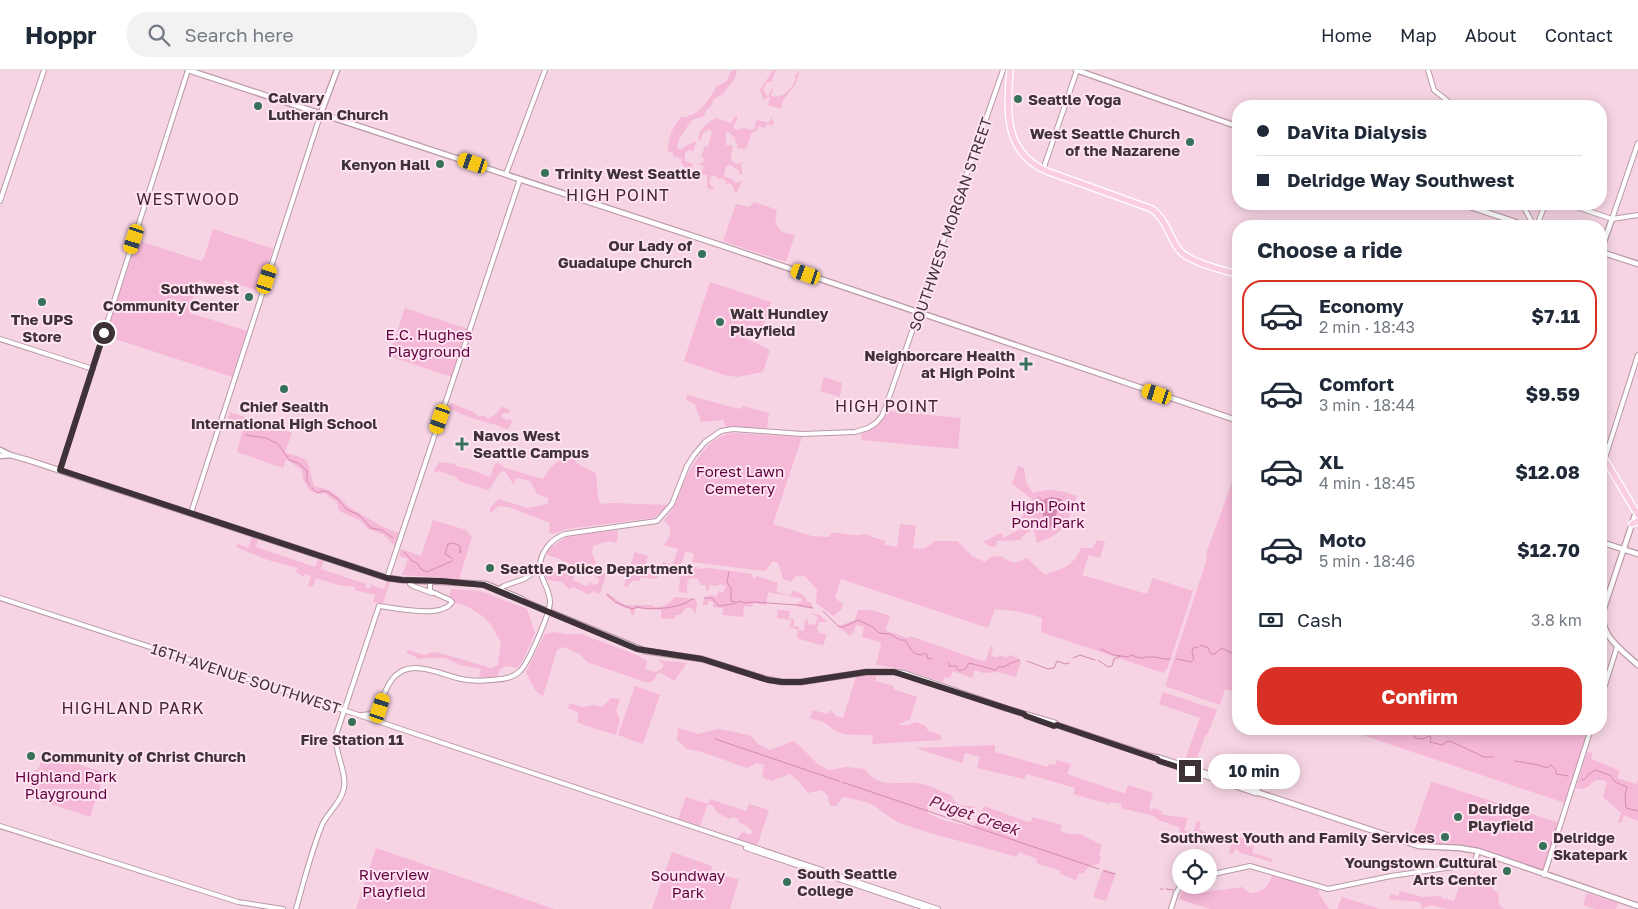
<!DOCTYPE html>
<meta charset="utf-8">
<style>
:root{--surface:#fff;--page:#f2f2f3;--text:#1f2937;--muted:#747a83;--line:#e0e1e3;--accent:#d93025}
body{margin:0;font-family:"Golos Text",sans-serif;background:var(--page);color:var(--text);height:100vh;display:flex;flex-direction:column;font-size:19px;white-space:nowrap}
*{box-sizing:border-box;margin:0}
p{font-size:16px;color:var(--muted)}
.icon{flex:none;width:28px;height:28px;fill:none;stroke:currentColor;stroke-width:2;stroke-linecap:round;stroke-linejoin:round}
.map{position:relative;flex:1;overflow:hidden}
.panel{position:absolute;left:1232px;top:150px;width:375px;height:515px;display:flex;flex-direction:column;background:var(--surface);border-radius:20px;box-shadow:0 2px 12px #0003}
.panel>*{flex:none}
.banner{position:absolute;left:1232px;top:30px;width:375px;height:110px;border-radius:20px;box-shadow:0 2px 12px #0003;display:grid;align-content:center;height:110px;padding:0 25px;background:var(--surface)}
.tools{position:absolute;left:1172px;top:779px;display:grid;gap:10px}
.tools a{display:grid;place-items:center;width:45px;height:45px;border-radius:50%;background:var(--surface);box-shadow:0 2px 12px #0003;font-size:25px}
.end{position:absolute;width:22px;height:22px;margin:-11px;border:6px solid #3e3137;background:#fff;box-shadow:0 0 0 2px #fff}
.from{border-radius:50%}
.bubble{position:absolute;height:35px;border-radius:18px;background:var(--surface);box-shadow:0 2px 12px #0003;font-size:16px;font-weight:700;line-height:35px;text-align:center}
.car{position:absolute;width:15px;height:30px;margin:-15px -8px;border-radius:6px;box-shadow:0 0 4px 1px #0007;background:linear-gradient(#f5c518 24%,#345 0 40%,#f5c518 0 76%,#345 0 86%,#f5c518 0)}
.banner b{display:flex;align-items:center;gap:18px;height:48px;font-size:19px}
.banner b+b{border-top:1px solid var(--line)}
.banner i{width:12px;height:12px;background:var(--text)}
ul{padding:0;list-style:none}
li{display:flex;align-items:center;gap:15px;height:70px;margin:0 10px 8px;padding:0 15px;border:2px solid transparent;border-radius:20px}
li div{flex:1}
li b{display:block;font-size:19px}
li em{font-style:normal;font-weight:700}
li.active{border-color:var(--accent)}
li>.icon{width:45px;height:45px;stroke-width:1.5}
h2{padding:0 25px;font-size:22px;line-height:60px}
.pay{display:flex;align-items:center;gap:12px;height:55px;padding:0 25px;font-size:19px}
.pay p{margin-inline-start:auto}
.action{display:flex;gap:10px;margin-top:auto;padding:10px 25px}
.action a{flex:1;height:58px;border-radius:20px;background:var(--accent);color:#fff;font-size:20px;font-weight:700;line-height:58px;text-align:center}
header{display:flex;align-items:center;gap:30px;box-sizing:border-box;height:70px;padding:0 25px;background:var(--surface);border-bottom:1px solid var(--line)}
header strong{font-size:24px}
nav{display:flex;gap:28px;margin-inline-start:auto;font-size:18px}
.search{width:350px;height:45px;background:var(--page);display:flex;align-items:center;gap:12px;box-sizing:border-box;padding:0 18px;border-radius:20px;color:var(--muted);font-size:19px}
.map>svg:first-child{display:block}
.green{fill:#f5b8d6}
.water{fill:#d68ab1}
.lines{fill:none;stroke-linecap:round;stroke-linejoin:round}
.stream{stroke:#d68ab1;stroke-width:1}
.tertiary-casing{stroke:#b999a8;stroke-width:6}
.secondary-casing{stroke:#b999a8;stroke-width:7}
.primary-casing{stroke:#fff;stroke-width:8}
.tertiary{stroke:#fff;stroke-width:4}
.secondary{stroke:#fff;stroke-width:4.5}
.primary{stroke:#fbcee5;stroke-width:5.5}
.route{stroke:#3e3137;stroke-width:6}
.poi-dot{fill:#38715a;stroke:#ffe3f0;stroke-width:2}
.labels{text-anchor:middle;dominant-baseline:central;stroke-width:4;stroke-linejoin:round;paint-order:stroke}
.poi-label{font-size:15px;font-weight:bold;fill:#3e3137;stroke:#ffe3f0;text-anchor:start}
.street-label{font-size:15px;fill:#3e3137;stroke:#ffe3f0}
.park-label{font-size:15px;fill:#600240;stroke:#ffe3f0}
.neighbourhood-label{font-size:16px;letter-spacing:1px;fill:#412734;stroke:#ffe3f0}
.water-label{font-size:16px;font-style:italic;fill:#70174e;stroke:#ffe3f0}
</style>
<header>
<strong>Hoppr</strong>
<div class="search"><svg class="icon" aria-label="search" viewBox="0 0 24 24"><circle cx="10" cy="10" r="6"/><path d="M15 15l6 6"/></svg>Search here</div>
<nav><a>Home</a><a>Map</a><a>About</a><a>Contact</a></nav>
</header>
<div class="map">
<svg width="1638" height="839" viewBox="0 0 1638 839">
<rect width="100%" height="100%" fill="#f6d4e4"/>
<g class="green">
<path d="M733,0H737L735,8L723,24L714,29L710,38L707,39L704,46L692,50L680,67L677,76L679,80L695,71L696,73L693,81L688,80L685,83V91L693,94L690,101L684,99V96L681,93L682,89L673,86V83L668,81C668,67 672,58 681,47C696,49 711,29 716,17L727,11L730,3Z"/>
<path d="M773,0H776L771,12H767L763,20L767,26L769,25L772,18L773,20L771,26C782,30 793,18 796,8L794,6L800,0L796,13L783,31L781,39L768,35L770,28L768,27L764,30L760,20Z"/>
<path d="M736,46H738L733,58L738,60L744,58L752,60L754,59L757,50L769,53L771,47L774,53L773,55L767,54L765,58L758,56L757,61L752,62L746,79L737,78L738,75L736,74L735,68L732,66L729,62H726V75L733,76L731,85L732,92L738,94L742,92C740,97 743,101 742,105L740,104L739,100L730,95L726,96L724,105L725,107L734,110L735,113L742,111L737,122L734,121L733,116L730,113L726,114V111L722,108L717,109L718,107L712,105L709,112L711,116L714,117L713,120L707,118V105L701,104L704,96L698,94L703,92L704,88L701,87L705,76H707V81L712,61L709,60L703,63L700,71L698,69C699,58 706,55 714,49L716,48L731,53Z"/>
<path d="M754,132L777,140C775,148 774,155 781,160V162L795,165L786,192L723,171L736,134L749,137Z"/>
<polygon points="213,159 273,179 259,221 224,210 223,213 233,216 231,223 221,220 223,214 221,217 199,210 189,241 190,243 247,261 232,307 106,266 137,170 201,191 204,188"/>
<polygon points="710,212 771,232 763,257 748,255 743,267 770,280 763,302 737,307 724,305 684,291"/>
<polygon points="405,238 468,259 452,307 389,286"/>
<polygon points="824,307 842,313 840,327 820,321"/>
<path d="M687,325L739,339L743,336L769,343L767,358L726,357L723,350L701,352C700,345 696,341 695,334L686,330Z"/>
<path d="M452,333L475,343L477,346H485L488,349L497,343L502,336L510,340L509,343H503L501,347L507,350L511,349L512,352L508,359C504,359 501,356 497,355C480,351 464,346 448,338V336Z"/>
<polygon points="889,341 961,348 958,379 862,370 861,364 879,354"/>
<polygon points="230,342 292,363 285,382 307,390 314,416 329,420 340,428 349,437 381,456 399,463 395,476 383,464 368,459 360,450 339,441 337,432 329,427 326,423 320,424 310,421 303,409 302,400 286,389 283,398 237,382 244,355 242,354 241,358 231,359 225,357 227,350 231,350 228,348"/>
<path d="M731,363L802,367L773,454L812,466L829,467L831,463C843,461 853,468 864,464L885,471V475L897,477L900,454L916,456L913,478L923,479L936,471H957L972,486L985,492L992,486L1002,487L1014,493L1027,488L1045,505C1063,498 1073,497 1081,478H1093L1097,470L1105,472L1100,488L1089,485L1082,505L1147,524L1153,508L1193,521L1168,597L1163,603L1041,562L1042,548C1028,543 1010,540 995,539L988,558L841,509L835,528L843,534L841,540L833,546L816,533L817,520L805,506H796L791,512L783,509L778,493L773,491L765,501L692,492L694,484L686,481L681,494L697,497L698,499L708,498L746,503L751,504L754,509L757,506L778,513L776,521L786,525H791L792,521C800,522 804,524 807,531L811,533L813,539L797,536L798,533L801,532L802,530L800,528L768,522L766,535L753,533L752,537L744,536L743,547L722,545L723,538L713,537V532L709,531L707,535H702L705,527L711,525L717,526L718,521L723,523L726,516L720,514L718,516L710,515L709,520L706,521V515H701L698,509L690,508L687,513V523L679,522L680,511L679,506L671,503L670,505L664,503L655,509L641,507L639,511H632L627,517L624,516L627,507L620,504L622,502L628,501L635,482L648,486L643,501L656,505L659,503L663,492L668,494L673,493L678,479L664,475L670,466V457L664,450C678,435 679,423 687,405C692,395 709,371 720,367C723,365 728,364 731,363Z"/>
<path d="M576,384L575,391L578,394L595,403C599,414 595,425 601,434L612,433L669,435L654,448L566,459L553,464L549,462L550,453L509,437L499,436L490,443V438L498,429L527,438L548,434V428L537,424L530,411L518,408L515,410L514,415L505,402L502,401C495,407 494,415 488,420L459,411L456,407L440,401L435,403L434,400L439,392L456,394V396L469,399L490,407L494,396L498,392L505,398L543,409C551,395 560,387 576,384Z"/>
<polygon points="1239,393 1239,623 1225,619 1220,635 1165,616 1207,489 1206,484"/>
<path d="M1018,396L1024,398L1026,412L1033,423L1047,420L1061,421L1077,426C1068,451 1065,464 1037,473L1033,458L1021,468L1022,470L997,471L996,477L989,476L983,472L1001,463L1004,468L1025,456L1021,448L1032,429L1012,414Z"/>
<polygon points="433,450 466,460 472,467 459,509 402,505 408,489 399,486 401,479 421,486"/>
<path d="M617,460L618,468L616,473C609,470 601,473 593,476L592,483L596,493L595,498L604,502L606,505L600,524L592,521L590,525L573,517L569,519L562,512L547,510L543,500L556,502L560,493L568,494L576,498L573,510L586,516L589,515L590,511L593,515L598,514L599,509C593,504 588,503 581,500C570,494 559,488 547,485L548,479L567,467Z"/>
<polygon points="252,467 258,469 256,477 315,497 319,488 324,490 321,499 366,514 365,517 370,519 371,515 384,519 387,511 390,512 383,533 373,532 375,525 355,520 355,517 338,515 316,508 313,517 308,515 311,506 305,504 304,507 296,502 297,498 268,490 236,477 237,474 248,478"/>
<path d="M451,519L480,521L527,539L535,563L522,592L517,598L506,596L500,599L497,608L479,607L481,599L460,595L445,588H423L418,590L416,587L407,583V580L425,585L432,582L440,583L491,598L498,595L501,571C496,566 494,559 490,554C481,543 468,535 454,533L449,526Z"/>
<path d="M607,523L625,535H652L655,537C662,537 671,534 674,527L695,529L697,532L696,544L691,538H686L680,545H675L674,549L661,548V540L638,538L635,539L634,545H631L630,539C622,538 613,531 606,526Z"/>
<polygon points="778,540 790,541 789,548 794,549 794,556 799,557 799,560 804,561 805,550 808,549 808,554 815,555 818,547 811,543 820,545 827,552 819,552 817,558 819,563 827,564 823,576 797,568 798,560 790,557 791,550 777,548"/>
<polygon points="858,540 872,540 890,546 885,560 907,568 910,566 985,592 991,575 993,579 991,583 993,587 997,587 1002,585 1005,588 1010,585 1018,588 1021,592 1016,607 997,602 983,603 975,600 972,608 953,601 950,608 944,607 943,612 902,599 878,595 876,594 881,576 880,572 862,567 864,557 856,555 853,563 850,566 837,555 842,555 855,550"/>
<path d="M554,562L565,564H581L637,585L647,591L645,599L655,602L662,599L664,595L657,590L687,593L674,611L663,604L658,603L653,611L648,613L587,592L580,584L563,577L557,580L543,626C534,622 530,610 526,602L545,564Z"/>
<path d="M876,604V611L894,616L893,619L917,627L910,649L898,655H909L916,652L926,656L928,661L941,665V670L872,674L873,666C861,663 850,667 838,662C833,660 830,656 825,653C821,650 815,650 810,648L813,640L827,644L831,640L836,646L843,648L856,607Z"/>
<polygon points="635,616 660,625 643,674 618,665"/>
<polygon points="1163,622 1217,640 1208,663 1205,666 1194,696 1184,693 1200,648 1159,634"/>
<polygon points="611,628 620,629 616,641 620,650 616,665 590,657 577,652 579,643 568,638 570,633 582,637 593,635 602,637"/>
<path d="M678,658L698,664L717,659L735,662L751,666L758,674L770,680L793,671L799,675L819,695L829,700L846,697L865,699C881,722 900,709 922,714C933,716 941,722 951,725C956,737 963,736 975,736L972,749L946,740L938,730L930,732L927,743L945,751L974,757L984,736L1025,751L1031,752L1032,747L1062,755L1060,761L1069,764H1080L1102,775L1099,784L1101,787L1099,794L1090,796L1082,804L1079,803L1076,810L1060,804V801L1036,793L1037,789L1021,783V781L1016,787C977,774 936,767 898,752C890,748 883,742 876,737C867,731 853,729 843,727L836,736H830L828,726L822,720L808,723L799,712L790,704L771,711L762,707L764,695L756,693L747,698L702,682L687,679L677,670Z"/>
<polygon points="1344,659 1588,659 1565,733"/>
<polygon points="995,675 995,682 1048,697 1049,694 1055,695 1057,690 1071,694 1067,704 1123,723 1125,723 1128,715 1153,723 1149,737 1150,741 1154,738 1161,741 1163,745 1188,748 1184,760 1193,763 1197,751 1201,753 1199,760 1206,763 1208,767 1217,768 1217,765 1234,772 1237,766 1245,770 1247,777 1254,775 1252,783 1273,789 1272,792 1241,783 1235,778 1233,784 1229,784 1231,775 1221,768 1214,770 1211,775 1204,772 1204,770 1180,762 1179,757 1158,750 1154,746 1121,738 1122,734 1110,732 1109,734 1073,724 1075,718 1027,704 1024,709 977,698 980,687 965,683 962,693 915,678"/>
<path d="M1587,682L1592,683V689L1620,701L1617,708L1636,714L1638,710V751L1624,745L1621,753L1618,752L1621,743L1603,727L1607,712L1602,710H1595C1589,717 1586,720 1576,718Z"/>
<polygon points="44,683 105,703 90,747 27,726 35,700 39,698"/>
<polygon points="1431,712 1433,712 1559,753 1543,800 1465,775 1429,774 1411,770"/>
<polygon points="686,727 708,734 710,729 746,741 749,734 769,740 757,776 737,769 742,762 751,765 752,761 747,756 738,752 739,749 733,747 729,749 716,742 713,736 708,734 700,756 678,749"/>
<polygon points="376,778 554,839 356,839"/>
<polygon points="672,782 712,796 711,801 719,805 739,809 730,839 652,839"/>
<polygon points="1103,799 1116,803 1106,831 1093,827"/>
<polygon points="1476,802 1498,824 1499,834 1504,839 1448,839 1430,835 1422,839 1420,832 1389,829 1391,824 1398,826 1400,821 1423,827 1441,826 1441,828 1454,831 1461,813"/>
<path d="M1272,805L1319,820V824L1329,839H1210L1179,829L1183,818L1200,823L1242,817L1250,823C1263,822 1269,817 1272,805Z"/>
<polygon points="1587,823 1618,833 1616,839 1595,839 1583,835"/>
<polygon points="1342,827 1380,839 1337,839"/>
</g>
<polygon class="water" points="1052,427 1061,429 1064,434 1057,442 1050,459 1043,460 1038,455 1038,453 1045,449 1041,441 1043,431 1045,429"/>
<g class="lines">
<g class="stream">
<polyline points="246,365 266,368 278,374 289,390 298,393 307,401 307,412 310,415"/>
<polyline points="312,418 317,423 322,421 328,422 338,429 346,439 359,445 371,458 382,460 393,468"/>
<polyline points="1038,427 1043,431"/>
<polyline points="404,482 412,491 417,493 421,499 427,502 452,491"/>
<polyline points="452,488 445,484 448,474 454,473 460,476 460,483 461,481"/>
<polyline points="729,502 727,512 731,519 731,531 735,532"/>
<path d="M607,524L615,532L632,539L638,537C648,541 682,538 690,530L694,529"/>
<polyline points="704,528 712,528 719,536 732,534 741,531 743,533 754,532 797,535 813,538"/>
<path d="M823,541L839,557H843L858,550L873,557L879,563L890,564L900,570H905C910,577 911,584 921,585L925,583L927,584V588L932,589"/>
<polyline points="1200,575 1208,578 1211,584 1215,584 1220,579 1224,579 1231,583 1239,585"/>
<path d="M1101,579L1114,585L1128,587L1131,585C1146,591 1140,586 1152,587C1159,587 1163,590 1170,589"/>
<polyline points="1073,588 1080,585 1095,590"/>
<polyline points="1177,589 1191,592 1194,589 1192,583 1193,578 1198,577"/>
<polyline points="1098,590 1108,597 1112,596 1114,589 1121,586"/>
<polyline points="1027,591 1048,599 1054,598 1057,591 1065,594 1069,593"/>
<path d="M949,593V596H956L957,599L960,601L966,598L969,593L996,600L998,597H1004C1009,593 1015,592 1020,590"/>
<polyline points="1415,659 1413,662 1415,668 1423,669 1429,666 1431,667 1430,672 1442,675 1446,672 1450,671 1484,687 1494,687"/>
<polyline points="1429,666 1436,659"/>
<polyline points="715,669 839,711"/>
<polyline points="1515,691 1539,695 1547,698 1551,695 1556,700 1556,704 1568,706"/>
<polyline points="1582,710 1585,709 1589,704 1595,700 1610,705 1615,712 1627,717 1625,726 1626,738 1638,741"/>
<polyline points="842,712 1099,799"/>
<polyline points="1104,801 1115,804"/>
<polyline points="1160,819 1163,819"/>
<polyline points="1166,819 1174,820"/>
</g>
<defs>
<g id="tertiary">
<polyline points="1428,0 1434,20 1454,36"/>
<polyline points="1043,100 1077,0"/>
<polyline points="506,104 545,0"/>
<polyline points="0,131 44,0"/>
<polyline points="1522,134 1534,156"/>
<polyline points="1568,134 1612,149 1638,145"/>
<polyline points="1612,149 1638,73"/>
<polyline points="1537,156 1545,134"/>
<polyline points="0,269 93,299"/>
<polyline points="1605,388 1638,285"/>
<polyline points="60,400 188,0"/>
<polyline points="191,443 321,43"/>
<polyline points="387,508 520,109"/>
<polyline points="410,510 410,514 413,516 432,523"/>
<polyline points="500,519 504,516 524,509 540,498"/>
<polyline points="0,528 377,651 938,839"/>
<polyline points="1601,628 1617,577"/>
<polyline points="362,645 371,644 379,640"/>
<path d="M377,651C380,638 383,622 391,611C408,586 438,604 461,609C471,611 481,611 491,610C502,609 512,609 520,601C528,594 550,543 550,532C550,520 541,510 540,499C539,483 551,469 565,464L657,451L672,434L687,396L694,385L705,372L721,361L733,359L802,364L855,362L868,358L876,353L882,346L886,336L1003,0"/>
<polyline points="0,756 238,832 283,839"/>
<polyline points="746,778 928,839"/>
<polyline points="1209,805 1250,796 1328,819 1391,806 1474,794 1478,781"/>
<polyline points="1544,805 1591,659"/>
<path d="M296,839C304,811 311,782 322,755C328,742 341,733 344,718C347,701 334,683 336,665L379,536C396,538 442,549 452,532L450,530L430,521V511"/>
<polyline points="1171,839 1176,823 1181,815"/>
</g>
<g id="secondary">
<polyline points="188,0 720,175 1239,351"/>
<polyline points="1076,0 1239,57"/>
<polyline points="321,43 337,0"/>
<polyline points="1462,134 1527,156"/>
<polyline points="1601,180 1612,149"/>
<polyline points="1601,182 1638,194"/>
<polyline points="0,380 10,385"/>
<polyline points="0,386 10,385 28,390 387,508 402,510 486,514 522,529"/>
<path d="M1636,442L1605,535C1596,563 1619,578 1638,595"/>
<polyline points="1601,472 1638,484"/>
<polyline points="484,515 645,581 702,589 766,609 782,612 801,612 867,602 894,602 903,603 1005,638 1055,653 1057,655 1150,686 1160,688 1257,720 1259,723 1272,727 1419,776 1460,778 1478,781 1638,836"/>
<polyline points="1182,698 1256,723 1259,723"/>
</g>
<g id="primary">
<path d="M1010,0C1007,41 1003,84 1049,102L1152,139C1167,150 1169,168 1180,181C1191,193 1223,200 1239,205"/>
<polyline points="1601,383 1638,445"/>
<polyline points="1632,454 1638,451"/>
</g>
</defs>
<use href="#tertiary" class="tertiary-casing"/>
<use href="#secondary" class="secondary-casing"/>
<use href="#primary" class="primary-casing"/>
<use href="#tertiary" class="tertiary"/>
<use href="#secondary" class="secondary"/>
<use href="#primary" class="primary"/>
</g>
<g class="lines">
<polyline class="route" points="104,263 60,400 387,508 402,510 441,511 484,515 637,579 702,589 768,610 782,612 801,612 866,602 894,602 1024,644 1026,646 1054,656 1057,655 1157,689 1159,691 1190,701"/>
</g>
<g class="poi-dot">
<circle cx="1018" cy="29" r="5"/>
<circle cx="258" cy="36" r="5"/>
<circle cx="1190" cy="72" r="5"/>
<circle cx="440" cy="94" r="5"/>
<circle cx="545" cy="103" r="5"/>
<circle cx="702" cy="184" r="5"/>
<circle cx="249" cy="227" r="5"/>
<circle cx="42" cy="232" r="5"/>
<circle cx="720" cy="252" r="5"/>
<path d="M1023.5 286.5h5v5h5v5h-5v5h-5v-5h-5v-5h5z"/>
<circle cx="284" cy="319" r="5"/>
<path d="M459.5 366.5h5v5h5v5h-5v5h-5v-5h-5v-5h5z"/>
<circle cx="490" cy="498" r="5"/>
<circle cx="352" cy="652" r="5"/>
<circle cx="31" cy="686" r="5"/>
<circle cx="1458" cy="747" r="5"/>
<circle cx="1445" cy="767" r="5"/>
<circle cx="1543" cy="776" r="5"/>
<circle cx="1507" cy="801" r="5"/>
<circle cx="787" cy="812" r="5"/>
</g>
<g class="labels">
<g class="poi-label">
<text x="268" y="27">Calvary<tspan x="268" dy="17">Lutheran Church</tspan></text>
<text x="1028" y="29">Seattle Yoga</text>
<text x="1180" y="63" text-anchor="end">West Seattle Church<tspan x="1180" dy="17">of the Nazarene</tspan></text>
<text x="430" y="94" text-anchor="end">Kenyon Hall</text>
<text x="555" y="103">Trinity West Seattle</text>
<text x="692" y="175" text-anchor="end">Our Lady of<tspan x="692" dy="17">Guadalupe Church</tspan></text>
<text x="239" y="218" text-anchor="end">Southwest<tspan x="239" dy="17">Community Center</tspan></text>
<text x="730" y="243">Walt Hundley<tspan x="730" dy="17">Playfield</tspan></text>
<text x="42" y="249" text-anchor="middle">The UPS<tspan x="42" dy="17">Store</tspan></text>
<text x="1015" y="285" text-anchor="end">Neighborcare Health<tspan x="1015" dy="17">at High Point</tspan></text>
<text x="284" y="336" text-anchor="middle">Chief Sealth<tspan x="284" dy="17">International High School</tspan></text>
<text x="473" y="365">Navos West<tspan x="473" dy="17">Seattle Campus</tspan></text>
<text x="500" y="498">Seattle Police Department</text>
<text x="352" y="669" text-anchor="middle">Fire Station 11</text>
<text x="41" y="686">Community of Christ Church</text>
<text x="1468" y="738">Delridge<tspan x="1468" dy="17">Playfield</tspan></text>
<text x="1435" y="767" text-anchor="end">Southwest Youth and Family Services</text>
<text x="1553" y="767">Delridge<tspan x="1553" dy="17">Skatepark</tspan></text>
<text x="1497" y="792" text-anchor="end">Youngstown Cultural<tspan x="1497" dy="17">Arts Center</tspan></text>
<text x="797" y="803">South Seattle<tspan x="797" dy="17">College</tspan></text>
</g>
<g class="street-label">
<text transform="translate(950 154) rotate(-71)">SOUTHWEST MORGAN STREET</text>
<text transform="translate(246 608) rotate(18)">16TH AVENUE SOUTHWEST</text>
</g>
<g class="park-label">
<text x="429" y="264">E.C. Hughes<tspan x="429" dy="17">Playground</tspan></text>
<text x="740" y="401">Forest Lawn<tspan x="740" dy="17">Cemetery</tspan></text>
<text x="1048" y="435">High Point<tspan x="1048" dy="17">Pond Park</tspan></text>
<text x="66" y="706">Highland Park<tspan x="66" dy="17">Playground</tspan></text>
<text x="394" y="804">Riverview<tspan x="394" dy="17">Playfield</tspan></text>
<text x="688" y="805">Soundway<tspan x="688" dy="17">Park</tspan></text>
</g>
<g class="neighbourhood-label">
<text x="618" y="125">HIGH POINT</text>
<text x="188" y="129">WESTWOOD</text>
<text x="887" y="336">HIGH POINT</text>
<text x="133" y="638">HIGHLAND PARK</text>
</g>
<g class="water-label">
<text transform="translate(974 745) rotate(19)">Puget Creek</text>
</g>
</g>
</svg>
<div class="tools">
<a><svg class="icon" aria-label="locate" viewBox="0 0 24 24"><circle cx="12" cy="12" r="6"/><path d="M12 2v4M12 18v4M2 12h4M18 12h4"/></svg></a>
</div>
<i class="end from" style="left:104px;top:263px"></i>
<i class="end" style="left:1190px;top:701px"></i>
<div class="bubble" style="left:1208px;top:684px;width:92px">10 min</div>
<i class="car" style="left:473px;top:93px;rotate:289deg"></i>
<i class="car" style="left:134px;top:169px;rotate:198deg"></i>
<i class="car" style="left:806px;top:204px;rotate:289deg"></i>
<i class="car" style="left:267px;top:209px;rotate:18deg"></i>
<i class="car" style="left:1157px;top:324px;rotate:288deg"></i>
<i class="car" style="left:440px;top:349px;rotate:199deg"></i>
<i class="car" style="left:380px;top:638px;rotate:18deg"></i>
<div class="banner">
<b><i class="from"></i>DaVita Dialysis</b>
<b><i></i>Delridge Way Southwest</b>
</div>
<section class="panel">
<h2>Choose a ride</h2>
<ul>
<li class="active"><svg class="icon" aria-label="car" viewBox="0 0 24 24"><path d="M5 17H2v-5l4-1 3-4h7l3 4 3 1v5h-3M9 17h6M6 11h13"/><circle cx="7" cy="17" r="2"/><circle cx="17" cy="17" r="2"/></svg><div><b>Economy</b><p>2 min · 18:43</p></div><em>$7.11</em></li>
<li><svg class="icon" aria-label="car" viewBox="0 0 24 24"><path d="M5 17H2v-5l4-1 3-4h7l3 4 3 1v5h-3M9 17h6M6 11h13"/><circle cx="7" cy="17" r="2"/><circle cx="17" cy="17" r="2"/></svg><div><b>Comfort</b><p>3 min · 18:44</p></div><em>$9.59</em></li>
<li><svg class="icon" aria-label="car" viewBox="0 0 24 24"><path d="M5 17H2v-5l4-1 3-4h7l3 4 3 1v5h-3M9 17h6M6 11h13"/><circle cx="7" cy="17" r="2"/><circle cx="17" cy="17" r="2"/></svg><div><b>XL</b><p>4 min · 18:45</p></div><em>$12.08</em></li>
<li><svg class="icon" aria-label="car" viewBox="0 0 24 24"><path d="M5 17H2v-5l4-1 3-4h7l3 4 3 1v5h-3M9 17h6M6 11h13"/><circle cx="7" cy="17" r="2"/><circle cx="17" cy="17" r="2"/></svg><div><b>Moto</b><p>5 min · 18:46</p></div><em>$12.70</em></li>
</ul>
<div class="pay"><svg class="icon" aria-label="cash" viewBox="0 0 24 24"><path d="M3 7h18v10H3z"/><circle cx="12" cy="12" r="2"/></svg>Cash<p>3.8 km</p></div>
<div class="action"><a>Confirm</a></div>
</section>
</div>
